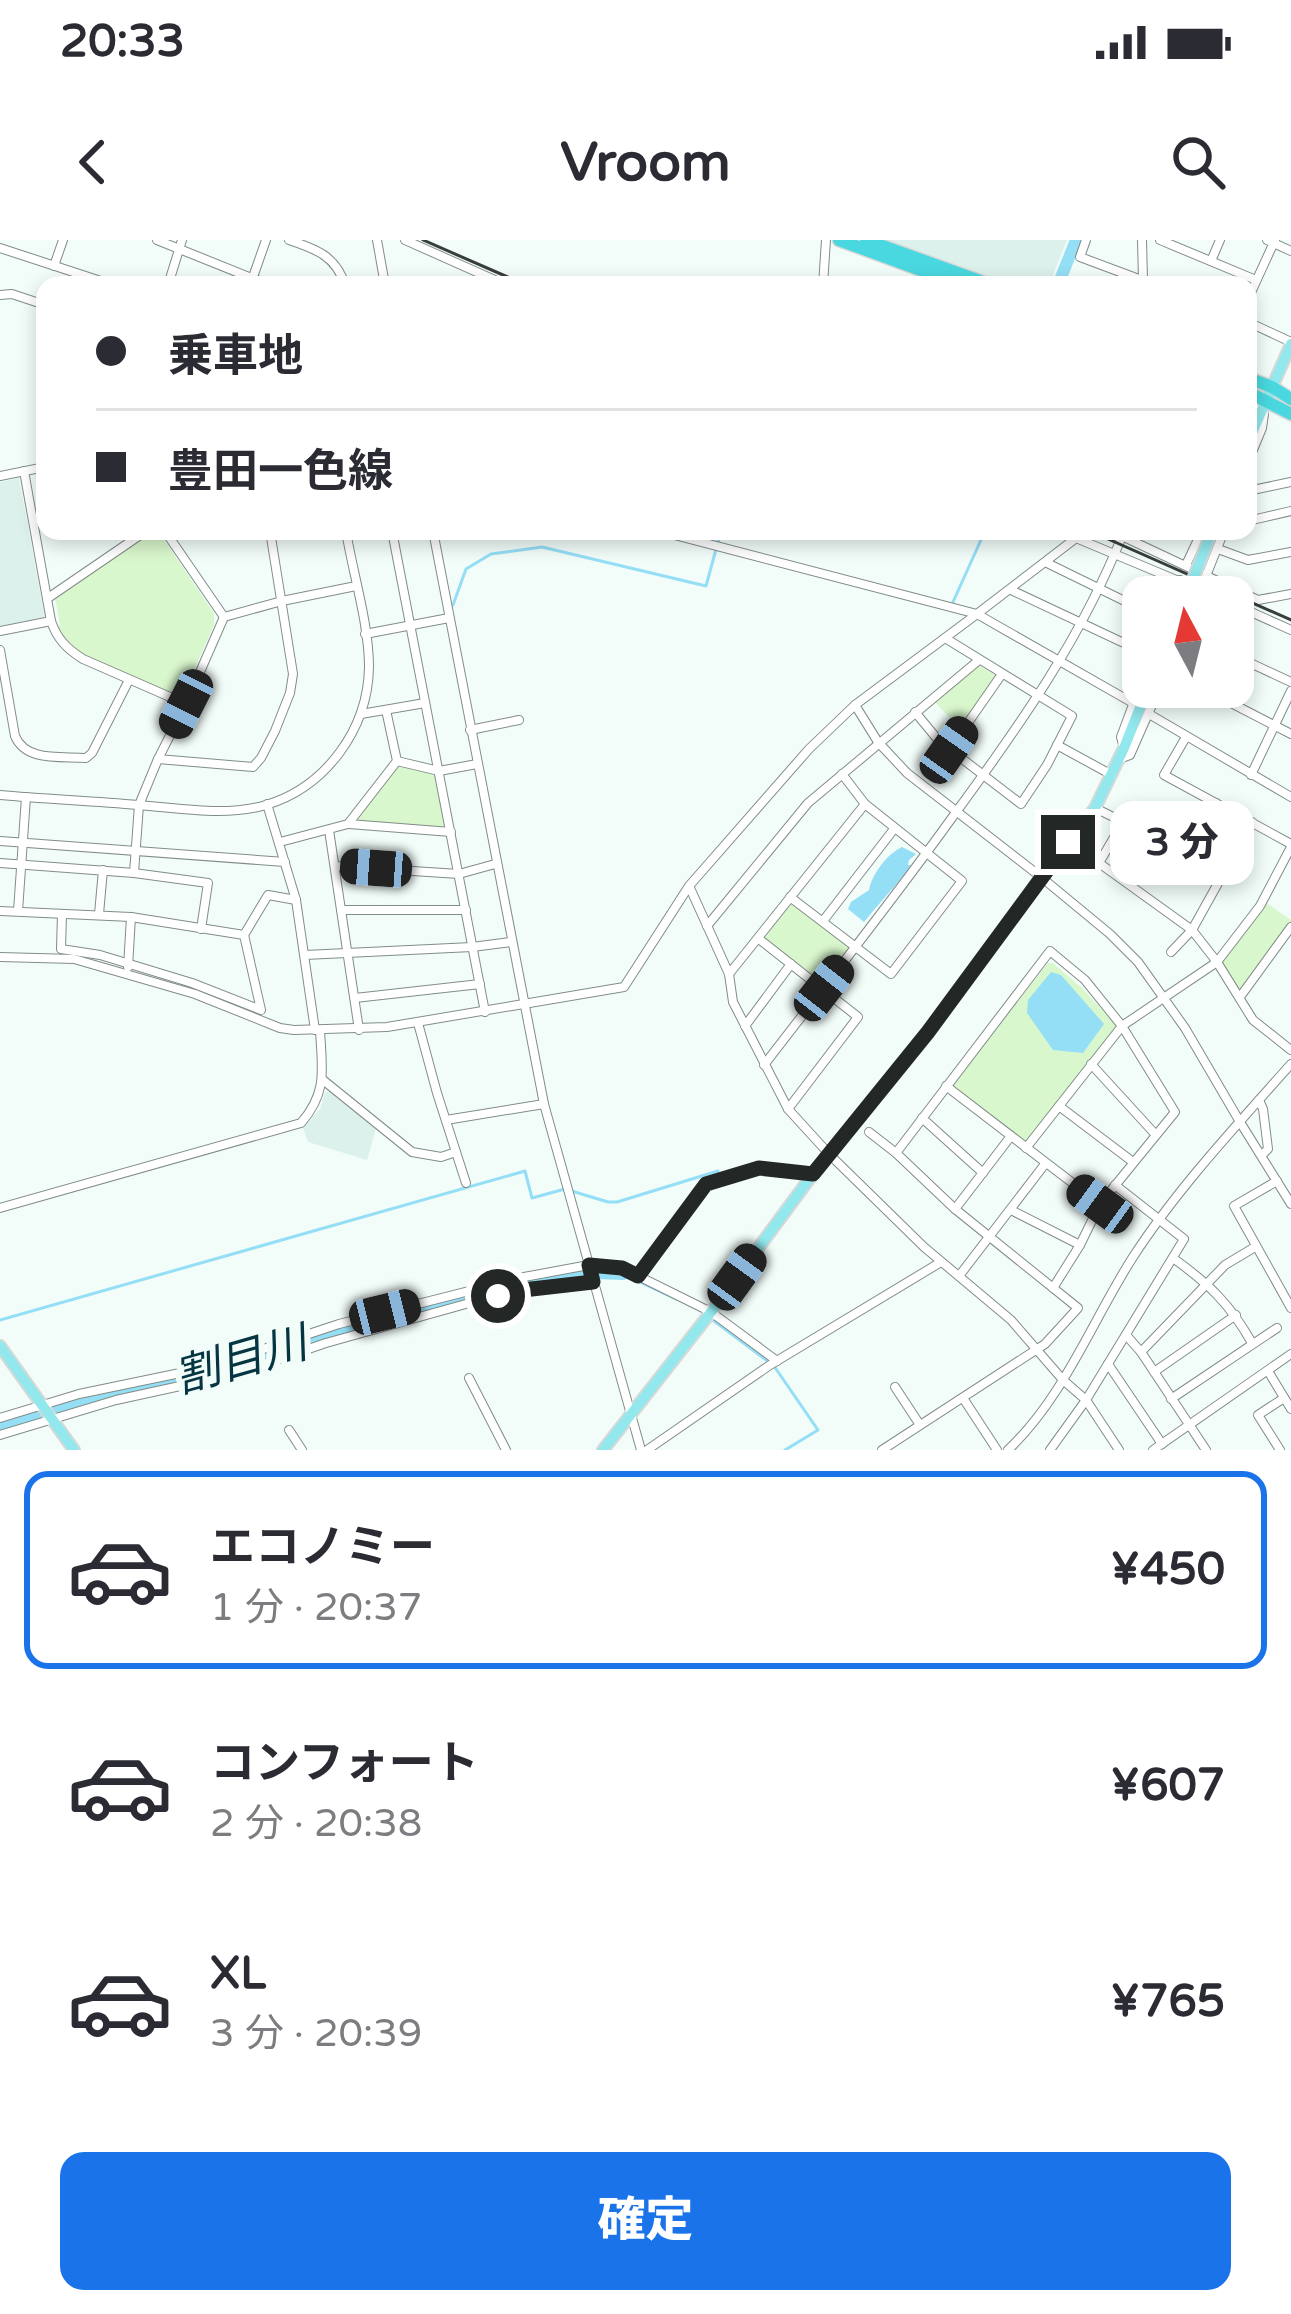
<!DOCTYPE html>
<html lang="ja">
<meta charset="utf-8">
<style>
:root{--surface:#fff;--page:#f2f2f3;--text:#2b2b33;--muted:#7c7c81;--line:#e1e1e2;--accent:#1a73e8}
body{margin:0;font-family:"Varela Round","Noto Sans JP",sans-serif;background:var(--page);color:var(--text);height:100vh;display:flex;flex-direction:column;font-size:45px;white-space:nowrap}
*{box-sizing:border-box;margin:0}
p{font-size:39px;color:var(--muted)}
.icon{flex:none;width:66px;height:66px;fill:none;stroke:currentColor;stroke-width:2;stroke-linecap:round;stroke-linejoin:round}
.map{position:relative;height:1210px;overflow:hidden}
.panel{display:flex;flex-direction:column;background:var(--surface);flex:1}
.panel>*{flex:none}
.hud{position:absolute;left:36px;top:36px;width:1221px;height:264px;border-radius:24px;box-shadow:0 6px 18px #0003;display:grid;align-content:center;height:264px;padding:0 60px;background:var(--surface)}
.needle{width:78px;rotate:353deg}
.fabs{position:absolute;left:1122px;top:336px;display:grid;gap:24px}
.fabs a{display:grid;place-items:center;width:132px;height:132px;border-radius:24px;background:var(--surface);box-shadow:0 6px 18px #0003;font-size:60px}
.end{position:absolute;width:54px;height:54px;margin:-27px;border:15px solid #232726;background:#fff;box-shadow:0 0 0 6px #fff}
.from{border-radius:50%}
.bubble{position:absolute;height:84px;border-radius:24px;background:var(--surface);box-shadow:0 6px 18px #0003;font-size:39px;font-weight:800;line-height:84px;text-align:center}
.car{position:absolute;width:36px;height:72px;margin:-36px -18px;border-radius:15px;box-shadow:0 0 9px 3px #0007;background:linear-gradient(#222 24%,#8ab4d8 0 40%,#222 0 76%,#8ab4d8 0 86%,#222 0)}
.hud b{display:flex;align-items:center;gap:42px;height:114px;font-size:45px}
.hud b+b{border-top:3px solid var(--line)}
.hud i{width:30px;height:30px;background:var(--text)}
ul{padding:21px 0 0;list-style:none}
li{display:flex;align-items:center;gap:36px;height:198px;margin:0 24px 18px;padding:0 36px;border:6px solid transparent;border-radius:24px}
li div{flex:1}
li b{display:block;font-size:45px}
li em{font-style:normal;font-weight:800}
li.selected{border-color:var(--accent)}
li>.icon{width:108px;height:108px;stroke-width:1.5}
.button{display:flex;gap:24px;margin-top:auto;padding:24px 60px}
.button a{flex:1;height:138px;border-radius:24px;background:var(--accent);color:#fff;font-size:48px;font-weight:800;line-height:138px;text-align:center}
.status{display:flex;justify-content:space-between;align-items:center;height:84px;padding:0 60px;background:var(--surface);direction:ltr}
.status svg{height:33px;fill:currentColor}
header{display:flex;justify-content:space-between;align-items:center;height:156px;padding:0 60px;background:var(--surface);font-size:54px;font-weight:800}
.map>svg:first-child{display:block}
.built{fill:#ddf1ec}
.green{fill:#d9f7cd}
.water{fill:#94def6}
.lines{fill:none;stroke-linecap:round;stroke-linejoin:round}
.stream{stroke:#94def6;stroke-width:3}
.river{stroke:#94def6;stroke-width:12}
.minor-casing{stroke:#828c89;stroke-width:10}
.major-casing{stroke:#d7d8d8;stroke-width:14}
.highway-casing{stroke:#d7d8d8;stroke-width:15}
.minor{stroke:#fff;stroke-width:8}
.major{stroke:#92e8ec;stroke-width:10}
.highway{stroke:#49d8df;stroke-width:12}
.rail{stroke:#393e3d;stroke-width:3}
.major-bridge-casing{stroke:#d7d8d8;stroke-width:14;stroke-linecap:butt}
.major-bridge{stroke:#92e8ec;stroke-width:10}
.route{stroke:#232726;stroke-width:15}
.labels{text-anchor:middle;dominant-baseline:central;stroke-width:12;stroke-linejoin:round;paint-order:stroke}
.water-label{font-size:45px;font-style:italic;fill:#063542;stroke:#f2fdfa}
</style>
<div class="status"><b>20:33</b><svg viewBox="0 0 49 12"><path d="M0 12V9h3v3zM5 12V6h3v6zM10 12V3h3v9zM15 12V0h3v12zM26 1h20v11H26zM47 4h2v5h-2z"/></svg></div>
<header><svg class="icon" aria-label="back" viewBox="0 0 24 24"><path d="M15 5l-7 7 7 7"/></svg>Vroom<svg class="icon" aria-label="search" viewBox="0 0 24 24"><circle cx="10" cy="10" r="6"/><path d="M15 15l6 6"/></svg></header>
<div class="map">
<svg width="1291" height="1210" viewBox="0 0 1291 1210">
<rect width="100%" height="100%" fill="#f2fdfa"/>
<g class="built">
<polygon points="886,0 1067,0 1049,45 1007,45"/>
<polygon points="19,238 45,378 0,387 0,242"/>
<polygon points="330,851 376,889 367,920 308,902 303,888 320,869 325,853"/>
</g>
<g class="green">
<polygon points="153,291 158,291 214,373 214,385 184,452 179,454 173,451 170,455 84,417 71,408 56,388 60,385 55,358"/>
<polygon points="978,425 996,436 960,489 934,461"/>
<polygon points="399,525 436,533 447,585 443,589 358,582 356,577"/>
<polygon points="790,662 850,707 850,710 824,743 821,744 764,699"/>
<polygon points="1265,662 1291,680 1291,684 1240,754 1219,721"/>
<polygon points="1048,723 1053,723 1082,748 1115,784 1116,789 1026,903 952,847 952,844"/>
</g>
<g class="water">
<path d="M902,607L916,614L909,620L908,625H911C898,644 879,663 864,682L848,669L851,662L869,650C872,634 887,614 902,607Z"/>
<polygon points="1051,732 1061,735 1104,784 1083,813 1053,810 1027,773 1028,760"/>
</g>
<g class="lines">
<g class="stream">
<polyline points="953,362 985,291"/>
<polyline points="453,365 466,329 491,314 542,307 706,346 721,291"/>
<polyline points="623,1034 676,1059"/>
<polyline points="710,1078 774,1126 818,1190 785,1210"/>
<polyline points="0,1080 525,931 532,958 565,949 608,962 617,962 718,931"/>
</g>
<g class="river">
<polyline points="1058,45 1076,0"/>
<polyline points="0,1187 135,1148 253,1121 351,1087 519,1043 597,1033 623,1034"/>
</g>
<defs>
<g id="minor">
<polyline points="157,0 269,45"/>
<path d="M289,0C316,9 336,16 345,45"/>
<polyline points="377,0 385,45"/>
<polyline points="405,0 506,45"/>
<polyline points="1086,0 1080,17 1155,45"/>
<polyline points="1142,0 1143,40"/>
<polyline points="1160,0 1256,40"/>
<polyline points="1267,0 1291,11"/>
<polyline points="0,8 113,45"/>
<polyline points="1211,21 1220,0"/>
<polyline points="54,26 63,0"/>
<polyline points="253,37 266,0"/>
<polyline points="168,45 182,0"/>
<polyline points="823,45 826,0"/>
<polyline points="0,55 12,54 45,65"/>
<polyline points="1248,59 1275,0"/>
<polyline points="1248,82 1291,102"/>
<polyline points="1248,179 1262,167"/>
<polyline points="1248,222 1262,188 1264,174"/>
<path d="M24,231L51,381C57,399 67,409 83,419L186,464L158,519L139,565L134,633"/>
<polyline points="0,236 45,227"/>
<polyline points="1248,251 1291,242"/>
<polyline points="1248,281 1291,271"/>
<polyline points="165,291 224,377"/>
<polyline points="392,291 485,772"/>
<polyline points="433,291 544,864 641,1210"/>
<polyline points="659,291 977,374 1076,298 1217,357"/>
<polyline points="1111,291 1258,360 1291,354"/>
<polyline points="1218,309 1248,320 1291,312"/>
<polyline points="1047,323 1143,370"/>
<polyline points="1186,325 1202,291"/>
<polyline points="1206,336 1224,291"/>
<polyline points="1011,350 1143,412"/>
<polyline points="1174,357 1180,340"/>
<polyline points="48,358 146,291"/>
<polyline points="1233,364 1291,390"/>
<polyline points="224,377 282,361 356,346"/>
<polyline points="0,391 51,381"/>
<polyline points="365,394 449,378"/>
<path d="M0,410L15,496C26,522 60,516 86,518L92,513L129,440"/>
<polyline points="1233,415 1291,442"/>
<polyline points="1200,447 1291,494"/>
<polyline points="186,464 224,377"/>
<polyline points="855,465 878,502 907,533 1041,637 1110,694 1138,722 1185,788 1240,882 1291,964"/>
<polyline points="915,472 939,501 1021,564 1047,525 1072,476 945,398"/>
<polyline points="361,474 425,463"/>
<polyline points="1149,474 1291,557"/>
<polyline points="470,490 519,480"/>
<polyline points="1186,497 1164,535 1291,604"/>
<polyline points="1057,505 1112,535"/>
<polyline points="1124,508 1121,497 1143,438"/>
<polyline points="949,510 1002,434"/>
<polyline points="158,519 253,527 261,518 275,491 290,453 293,434 270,291"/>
<polyline points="1119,519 1130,515 1160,447"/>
<polyline points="397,521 439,531 477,524"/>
<polyline points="1251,535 1291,451"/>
<path d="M0,555C46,559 92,561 138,565C180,568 225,577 266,565C326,547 368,489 369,427C369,384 353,334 346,291"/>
<polyline points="267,564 296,660 315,790"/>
<polyline points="1095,568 1188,614 1216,563"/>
<polyline points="1123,582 1099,623 1192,690 1217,722 1253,780 1291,810"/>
<polyline points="349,584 451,592"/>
<polyline points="329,590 359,790"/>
<polyline points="0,601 285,622"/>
<polyline points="280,602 348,584 397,521 386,470"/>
<polyline points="0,623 134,633 208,643 201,689"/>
<polyline points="335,626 459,634 495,624"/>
<polyline points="690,648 729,734 733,762 788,869 830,915 924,1007 1011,1080 1063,1140 1086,1160 1119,1210"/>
<polyline points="790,657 891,734 962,641 865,564 842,534"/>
<polyline points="341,670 466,670"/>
<polyline points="0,671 131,677 244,695 268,655 296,660"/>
<polyline points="18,671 26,557"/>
<polyline points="62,674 61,709 100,715 192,743 261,770 244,695"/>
<polyline points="99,674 103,630"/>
<polyline points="823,681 894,589"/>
<polyline points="707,686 808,563 979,420"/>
<polyline points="759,699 858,777 788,869"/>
<polyline points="1171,712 1192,690 1252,582"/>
<polyline points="305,715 472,707 511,702"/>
<polyline points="0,717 74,719 195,754 280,788 294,790 387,787 624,747 689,646 809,509 855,465 977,374 1133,463"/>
<polyline points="128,727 131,677"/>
<polyline points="729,734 865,564"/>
<polyline points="1240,757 1291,687"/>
<polyline points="355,758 480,744"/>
<polyline points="418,783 437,853 466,943"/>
<polyline points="745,786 791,724"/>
<polyline points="1091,824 1155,894"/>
<path d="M764,825C828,742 893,660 954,575C1020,485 1083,396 1124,291"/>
<polyline points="323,840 412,912 441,917 456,912"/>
<polyline points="946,846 1100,964"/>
<polyline points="1259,860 1263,869 1268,909 1262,915"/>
<polyline points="1059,866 1133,922"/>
<polyline points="922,878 983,933"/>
<polyline points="446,880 544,864"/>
<polyline points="869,892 896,913 955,969 1078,1068 1045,1104 882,1210"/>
<polyline points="1026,908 1122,786 1217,722 1260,666 1291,607"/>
<polyline points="896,913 1050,711 1085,740 1122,786 1175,872 1100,964 1080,1005 1053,1048"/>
<polyline points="1277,941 1234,966 1291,1068"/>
<path d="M0,968L301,883C328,852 322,829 320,790"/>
<polyline points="955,969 1011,896"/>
<polyline points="1011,970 1080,1005"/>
<path d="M1173,1018C1209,1044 1230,1064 1252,1103"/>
<polyline points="638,1036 707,944 759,928 813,934"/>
<polyline points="959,1036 1045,924"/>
<polyline points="1126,1095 1141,1112 1206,1210"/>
<polyline points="1141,1112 1225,1025 1255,1007"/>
<polyline points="1108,1124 1162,1204"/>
<polyline points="1268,1131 1291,1169"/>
<polyline points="1154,1132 1236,1075"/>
<polyline points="469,1138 506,1210"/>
<polyline points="895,1147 920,1185"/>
<polyline points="963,1158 997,1210"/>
<polyline points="1171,1159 1277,1088"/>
<polyline points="0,1178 79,1154 209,1127 339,1084 524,1037 589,1025 622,1028 711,1072 777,1121"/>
<polyline points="289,1190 302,1210"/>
<polyline points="0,1195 116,1160 235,1134 326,1103 473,1062 522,1050 593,1042"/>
<polyline points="647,1210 770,1125 941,1022"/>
<path d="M1008,1210C1064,1157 1092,1081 1133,1017C1178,948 1236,886 1291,824"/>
<polyline points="1050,1210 1086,1160 1184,999 1115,945"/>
<polyline points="1153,1210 1291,1114"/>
<polyline points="1280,1210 1258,1175 1284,1158"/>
</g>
<g id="major">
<polyline points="1248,202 1291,104"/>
<polyline points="0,1106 74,1210"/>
<polyline points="603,1210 711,1072 813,934 929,792 1041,637 1095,568 1124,508 1148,447"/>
</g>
<g id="highway">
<polyline points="839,0 962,45"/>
<polyline points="866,0 991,45"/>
<polyline points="1248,138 1272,147 1291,159"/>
<polyline points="1248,152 1291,174"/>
</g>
</defs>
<use href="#minor" class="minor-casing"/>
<use href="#major" class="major-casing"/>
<use href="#highway" class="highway-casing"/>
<use href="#minor" class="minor"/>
<use href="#major" class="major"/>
<use href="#highway" class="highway"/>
<g class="rail">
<polyline points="423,0 526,45"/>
<polyline points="1090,291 1291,380"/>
</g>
<defs>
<polyline id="major-bridge" points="1186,357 1212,291"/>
</defs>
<use href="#major-bridge" class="major-bridge-casing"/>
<use href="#major-bridge" class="major-bridge"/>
</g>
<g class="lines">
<polyline class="route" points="498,1056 523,1050 593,1042 589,1025 622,1028 638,1036 706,944 759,928 813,934 928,792 1068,602"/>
</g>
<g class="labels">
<g class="water-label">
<text transform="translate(241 1121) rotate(-16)">割目川</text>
</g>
</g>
</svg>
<div class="fabs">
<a><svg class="needle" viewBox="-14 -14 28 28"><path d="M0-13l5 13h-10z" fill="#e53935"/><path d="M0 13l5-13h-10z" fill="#7c7c81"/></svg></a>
</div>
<i class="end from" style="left:498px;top:1056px"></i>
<i class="end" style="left:1068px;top:602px"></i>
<div class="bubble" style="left:1110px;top:561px;width:144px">3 分</div>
<i class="car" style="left:186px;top:464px;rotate:207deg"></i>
<i class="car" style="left:949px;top:510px;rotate:35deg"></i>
<i class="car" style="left:376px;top:628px;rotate:274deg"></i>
<i class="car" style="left:824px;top:748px;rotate:38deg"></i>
<i class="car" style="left:1100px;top:964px;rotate:306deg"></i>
<i class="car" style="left:737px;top:1037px;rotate:36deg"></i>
<i class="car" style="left:385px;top:1072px;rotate:76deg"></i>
<div class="hud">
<b><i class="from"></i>乗車地</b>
<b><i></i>豊田一色線</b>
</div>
</div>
<section class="panel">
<ul>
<li class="selected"><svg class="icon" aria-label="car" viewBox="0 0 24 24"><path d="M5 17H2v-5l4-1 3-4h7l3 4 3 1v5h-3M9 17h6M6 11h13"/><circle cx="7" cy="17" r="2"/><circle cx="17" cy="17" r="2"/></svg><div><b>エコノミー</b><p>1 分 · 20:37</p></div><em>¥450</em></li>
<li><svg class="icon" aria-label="car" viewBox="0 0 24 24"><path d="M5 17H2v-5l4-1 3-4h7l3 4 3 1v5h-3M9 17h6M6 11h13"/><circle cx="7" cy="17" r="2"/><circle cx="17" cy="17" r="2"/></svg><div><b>コンフォート</b><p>2 分 · 20:38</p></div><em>¥607</em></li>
<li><svg class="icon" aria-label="car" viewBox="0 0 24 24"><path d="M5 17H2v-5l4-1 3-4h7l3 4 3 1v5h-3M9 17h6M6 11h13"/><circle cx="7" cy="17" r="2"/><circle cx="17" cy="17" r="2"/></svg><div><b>XL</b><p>3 分 · 20:39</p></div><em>¥765</em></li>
</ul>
<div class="button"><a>確定</a></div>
</section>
